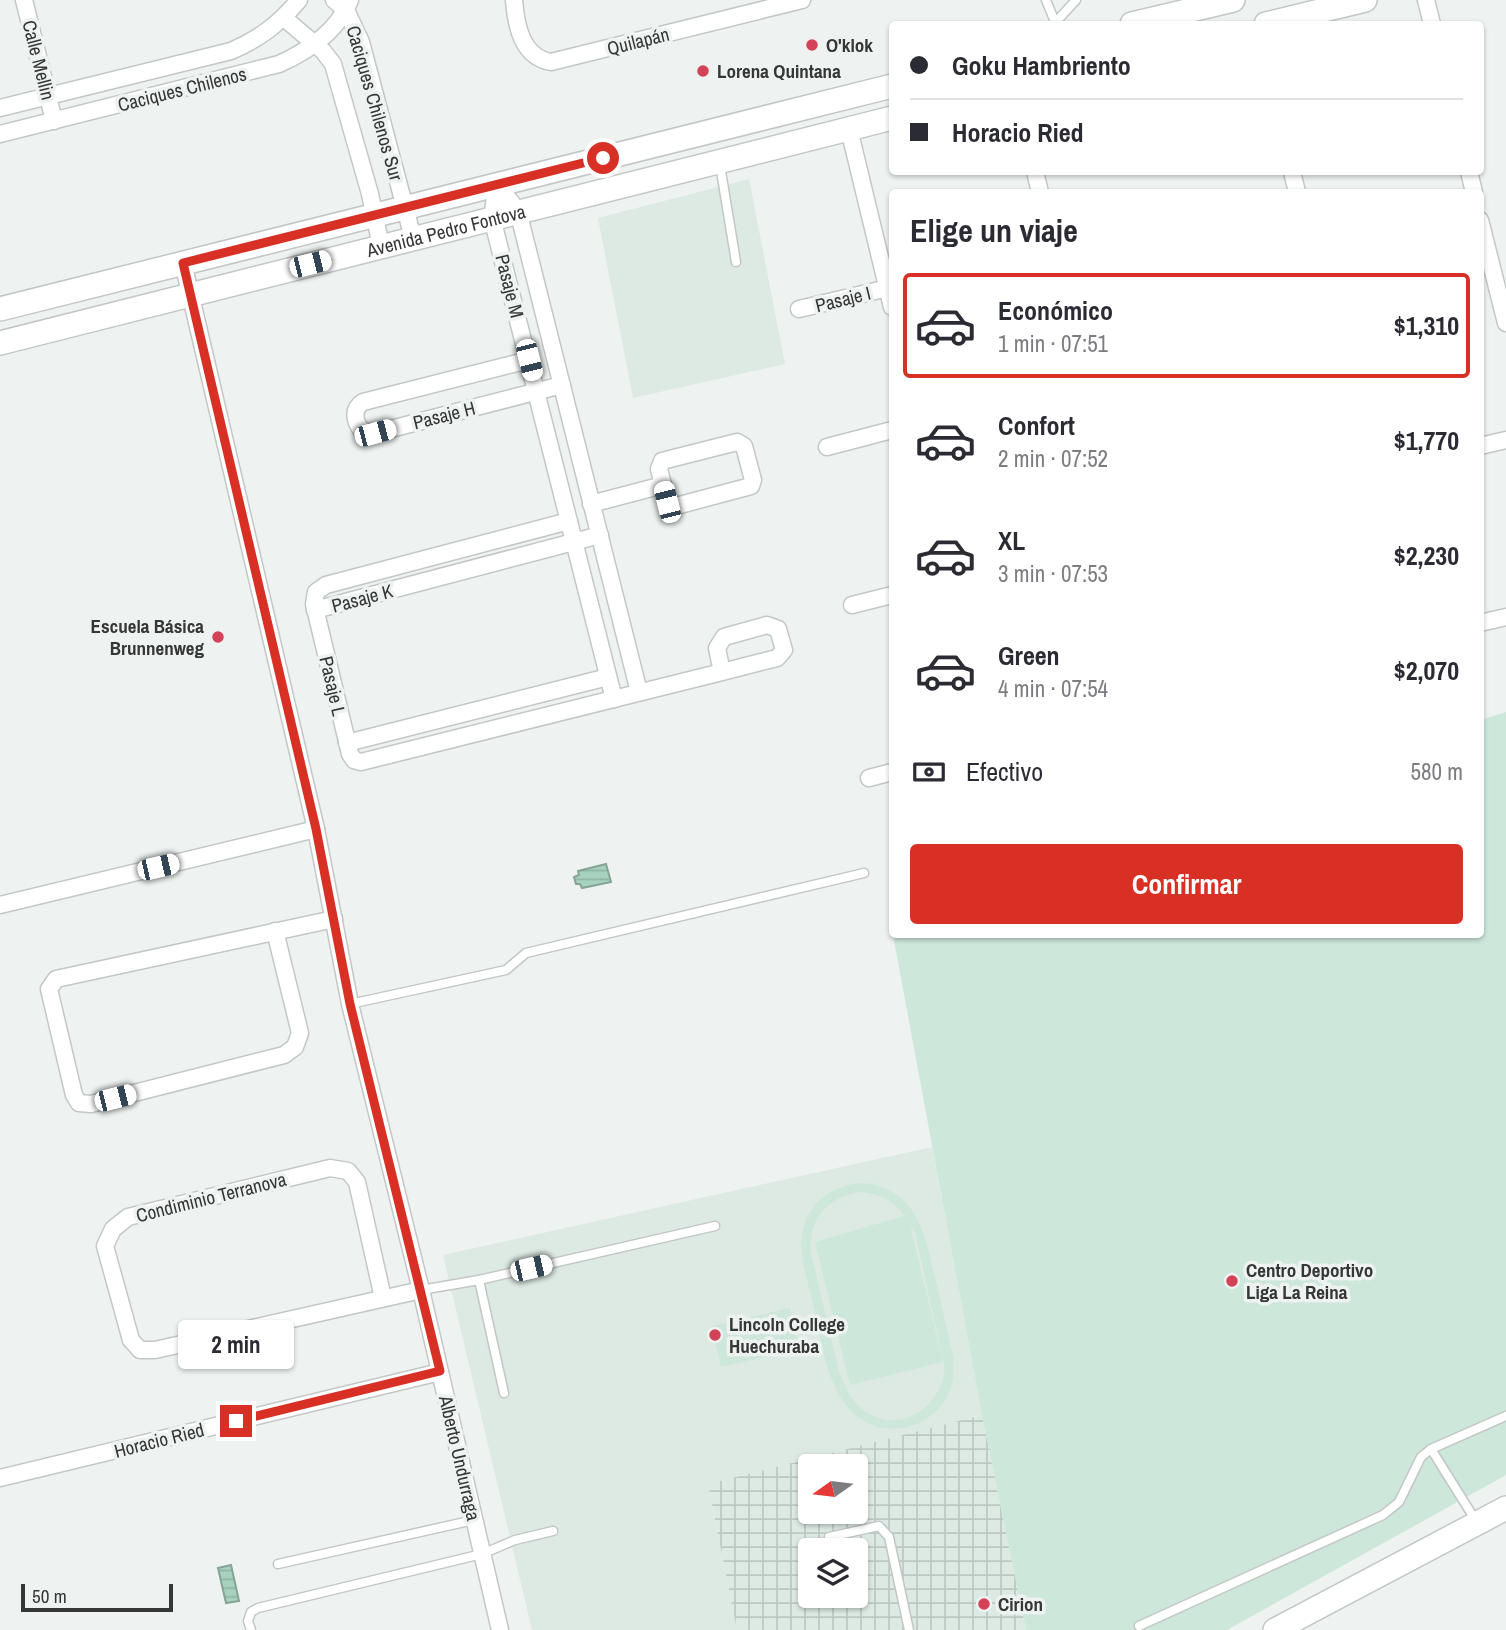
<!DOCTYPE html>
<html lang="es">
<meta charset="utf-8">
<style>
:root{--surface:#fff;--page:#f2f2f3;--text:#2b2b33;--muted:#7c7c81;--line:#e1e1e2;--accent:#d93025}
body{margin:0;font-family:"Archivo Narrow",sans-serif;background:var(--page);color:var(--text);height:100vh;display:flex;flex-direction:column;font-size:26px;white-space:nowrap}
*{box-sizing:border-box;margin:0}
p{font-size:23px;color:var(--muted)}
.icon{flex:none;width:38px;height:38px;fill:none;stroke:currentColor;stroke-width:2;stroke-linecap:round;stroke-linejoin:round}
.map{position:relative;flex:1;overflow:hidden}
.details{position:absolute;left:889px;top:189px;width:595px;height:749px;display:flex;flex-direction:column;background:var(--surface);border-radius:7px;box-shadow:0 2px 5px #0004}
.details>*{flex:none}
.banner{position:absolute;left:889px;top:21px;width:595px;height:154px;border-radius:7px;box-shadow:0 2px 5px #0004;display:grid;align-content:center;height:154px;padding:0 21px;background:var(--surface)}
.needle{width:46px;rotate:256deg}
.buttons{position:absolute;left:798px;top:1454px;display:grid;gap:14px}
.buttons a{display:grid;place-items:center;width:70px;height:70px;border-radius:7px;background:var(--surface);box-shadow:0 2px 5px #0004;font-size:35px}
.scale{position:absolute;left:21px;bottom:18px;width:152px;box-sizing:border-box;padding-left:7px;border:4px solid #353736;border-top:0;font-size:19px;line-height:24px;white-space:nowrap;color:#353736;-webkit-text-stroke:5px #eef3f1;paint-order:stroke}
.end{position:absolute;width:32px;height:32px;margin:-16px;border:9px solid #d93025;background:#fff;box-shadow:0 0 0 4px #fff}
.from{border-radius:50%}
.bubble{position:absolute;height:49px;border-radius:7px;background:var(--surface);box-shadow:0 2px 5px #0004;font-size:23px;font-weight:700;line-height:49px;text-align:center}
.car{position:absolute;width:21px;height:42px;margin:-21px -10px;border-radius:9px;box-shadow:0 0 5px 2px #0007;background:linear-gradient(#fff 24%,#345 0 40%,#fff 0 76%,#345 0 86%,#fff 0)}
.banner b{display:flex;align-items:center;gap:24px;height:66px;font-size:26px}
.banner b+b{border-top:2px solid var(--line)}
.banner i{width:18px;height:18px;background:var(--text)}
ul{padding:0;list-style:none}
li{display:flex;align-items:center;gap:21px;height:105px;margin:0 14px 10px;padding:0 7px;border:4px solid transparent;border-radius:7px}
li div{flex:1}
li b{display:block;font-size:26px}
li em{font-style:normal;font-weight:700}
li.current{border-color:var(--accent)}
li>.icon{width:63px;height:63px;stroke-width:1.5}
h2{padding:0 21px;font-size:32px;line-height:84px}
.pay{display:flex;align-items:center;gap:18px;height:77px;padding:0 21px;font-size:26px}
.pay p{margin-inline-start:auto}
.primary-button{display:flex;gap:14px;margin-top:auto;padding:14px 21px}
.primary-button a{flex:1;height:80px;border-radius:7px;background:var(--accent);color:#fff;font-size:28px;font-weight:700;line-height:80px;text-align:center}
.map>svg:first-child{display:block}
.built{fill:#dde9e3}
.industrial{fill:url(#industrial-grid);fill-rule:evenodd}
.green{fill:#cde7db;fill-rule:evenodd}
.water{fill:url(#water-rules);stroke:#85a496;stroke-width:2}
.lines{fill:none;stroke-linecap:round;stroke-linejoin:round}
.lane-casing{stroke:#c3c7c5;stroke-width:11}
.street-casing{stroke:#c3c7c5;stroke-width:19}
.secondary-casing{stroke:#c3c7c5;stroke-width:26}
.lane{stroke:#fff;stroke-width:8}
.street{stroke:#fff;stroke-width:16}
.secondary{stroke:#fff;stroke-width:23}
.route{stroke:#d93025;stroke-width:9}
.poi-dot{fill:#d34257;stroke:#eef3f1;stroke-width:2.5}
.labels{text-anchor:middle;dominant-baseline:central;stroke-width:7;stroke-linejoin:round;paint-order:stroke}
.street-label{font-size:19px;fill:#353736;stroke:#eef3f1}
.poi-label{font-size:19px;font-weight:bold;fill:#353736;stroke:#eef3f1;text-anchor:start}
</style>
<div class="map">
<svg width="1506" height="1630" viewBox="0 0 1506 1630">
<defs>
<pattern id="industrial-grid" width="8" height="8" patternUnits="userSpaceOnUse" patternTransform="scale(1.75)"><rect width="8" height="8" fill="#dde9e3"/><path d="M0 4h8M4 0v8" fill="none" stroke="#bec8c3"/></pattern>
<pattern id="water-rules" width="6" height="5" patternUnits="userSpaceOnUse" patternTransform="scale(1.75)"><rect width="6" height="5" fill="#a7d2bf"/><path d="M0 2.5h6" fill="none" stroke="#90b5a5"/></pattern>
</defs>
<rect width="100%" height="100%" fill="#eef3f1"/>
<g class="built">
<polygon points="749,179 785,364 633,398 598,218"/>
<polygon points="932,1147 982,1415 708,1484 737,1630 532,1630 443,1255"/>
</g>
<path class="industrial" d="M982,1415L1026,1630H737L708,1484ZM810,1466H856V1512H810ZM810,1550H856V1596H810Z"/>
<g class="green">
<polygon points="1506,712 1506,1475 1227,1630 1026,1630 982,1415 893,935 1480,934 1481,720"/>
<path d="M862,1183C919,1189 925,1236 936,1282C942,1307 947,1331 953,1356C956,1380 950,1402 929,1417C916,1427 900,1430 884,1428C830,1419 823,1349 814,1307C808,1280 795,1249 805,1223C814,1197 837,1185 862,1183ZM862,1192C880,1194 895,1201 904,1216L815,1242L850,1385L943,1362L910,1225L915,1233L945,1369C940,1409 898,1437 862,1409C850,1399 845,1386 839,1372L811,1254C807,1219 828,1196 862,1192Z"/>
<polygon points="790,1308 800,1349 721,1367 712,1326"/>
</g>
<g class="water">
<polygon points="606,864 611,882 582,888 580,884 576,884 574,877 579,875 578,871"/>
<polygon points="231,1565 239,1601 226,1603 218,1568"/>
</g>
<g class="lines">
<defs>
<g id="lane">
<polyline points="1046,0 1055,22"/>
<polyline points="1054,24 1076,0"/>
<polyline points="720,165 736,262"/>
<polyline points="350,1004 506,970 526,953 864,873"/>
<polyline points="479,1280 504,1393"/>
<polyline points="421,1290 479,1280 715,1226"/>
<polyline points="1431,1449 1476,1521"/>
<polyline points="829,1537 879,1526 889,1537 909,1630"/>
<polyline points="278,1564 474,1520"/>
<polyline points="1139,1626 1383,1515 1399,1502 1421,1457 1431,1449 1506,1416"/>
<polyline points="251,1630 248,1621 251,1612 258,1608 482,1554 515,1540 553,1531"/>
</g>
<g id="street">
<polyline points="24,0 54,121"/>
<polyline points="334,0 346,10 361,42 413,238"/>
<path d="M514,0C516,26 522,57 551,62L802,0"/>
<polyline points="1426,0 1432,24"/>
<polyline points="284,18 323,51 333,64 370,194 381,246"/>
<path d="M0,108L231,51C259,39 279,24 299,0"/>
<polyline points="849,129 892,307"/>
<path d="M0,134L279,64C308,51 338,31 350,0"/>
<polyline points="1035,172 1040,192"/>
<polyline points="1292,172 1297,192"/>
<polyline points="1469,172 1474,192"/>
<polyline points="497,184 518,211 639,692"/>
<polyline points="497,184 492,218 614,699"/>
<polyline points="1480,220 1506,323"/>
<polyline points="183,263 316,829 350,1004 421,1290 500,1630"/>
<polyline points="799,309 888,288"/>
<path d="M529,360L363,402C352,409 354,421 362,431L375,433L562,385"/>
<polygon points="737,442 744,446 753,480 751,486 676,506 668,504 659,469 662,461"/>
<polyline points="1480,446 1506,440"/>
<polyline points="827,447 892,430"/>
<polyline points="591,504 663,485"/>
<polyline points="569,521 326,585 316,592 314,604 350,754 354,760 361,762 722,672 777,658 784,650 778,629 767,625 724,637 717,648 722,672"/>
<polyline points="852,605 892,595"/>
<polyline points="315,610 600,535"/>
<polyline points="1480,623 1506,617"/>
<polyline points="347,743 608,677"/>
<polyline points="869,778 892,772"/>
<polyline points="0,905 316,829"/>
<polyline points="275,931 300,1033 295,1047 284,1055 91,1104 79,1103 74,1095 49,989 56,979 334,919"/>
<polyline points="383,1298 357,1182 348,1171 330,1168 128,1217 113,1229 105,1246 131,1340 140,1350 155,1350 421,1290"/>
<polyline points="0,1478 440,1372"/>
</g>
<g id="secondary">
<polyline points="1132,24 1233,0"/>
<polyline points="1266,24 1365,0"/>
<polyline points="0,309 892,86"/>
<path id="s1" d="M0,343L892,118"/>
<polyline points="1275,1630 1506,1508"/>
</g>
</defs>
<use href="#lane" class="lane-casing"/>
<use href="#street" class="street-casing"/>
<use href="#secondary" class="secondary-casing"/>
<use href="#lane" class="lane"/>
<use href="#street" class="street"/>
<use href="#secondary" class="secondary"/>
</g>
<g class="lines">
<polyline class="route" points="236,1421 440,1371 350,1004 316,829 183,263 603,158"/>
</g>
<g class="poi-dot">
<circle cx="812" cy="45" r="7"/>
<circle cx="703" cy="71" r="7"/>
<circle cx="218" cy="637" r="7"/>
<circle cx="1232" cy="1281" r="7"/>
<circle cx="715" cy="1335" r="7"/>
<circle cx="984" cy="1604" r="7"/>
</g>
<g class="labels">
<g class="street-label">
<text transform="translate(638 41) rotate(-14)">Quilapán</text>
<text transform="translate(39 60) rotate(76)">Calle Mellin</text>
<text transform="translate(182 89) rotate(-14)">Caciques Chilenos</text>
<text transform="translate(375 103) rotate(74)">Caciques Chilenos Sur</text>
<text stroke="none"><textPath href="#s1" startOffset="460">Avenida Pedro Fontova</textPath></text>
<text transform="translate(510 286) rotate(76)">Pasaje M</text>
<text transform="translate(843 299) rotate(-14)">Pasaje I</text>
<text transform="translate(444 415) rotate(-14)">Pasaje H</text>
<text transform="translate(362 598) rotate(-15)">Pasaje K</text>
<text transform="translate(333 686) rotate(77)">Pasaje L</text>
<text transform="translate(211 1197) rotate(-14)">Condiminio Terranova</text>
<text transform="translate(159 1440) rotate(-14)">Horacio Ried</text>
<text transform="translate(460 1458) rotate(77)">Alberto Undurraga</text>
</g>
<g class="poi-label">
<text x="826" y="45">O'klok</text>
<text x="717" y="71">Lorena Quintana</text>
<text x="204" y="626" text-anchor="end">Escuela Básica<tspan x="204" dy="22">Brunnenweg</tspan></text>
<text x="1246" y="1270">Centro Deportivo<tspan x="1246" dy="22">Liga La Reina</tspan></text>
<text x="729" y="1324">Lincoln College<tspan x="729" dy="22">Huechuraba</tspan></text>
<text x="998" y="1604">Cirion</text>
</g>
</g>
</svg>
<div class="buttons">
<a><svg class="needle" viewBox="-14 -14 28 28"><path d="M0-13l5 13h-10z" fill="#e53935"/><path d="M0 13l5-13h-10z" fill="#7c7c81"/></svg></a>
<a><svg class="icon" aria-label="layers" viewBox="0 0 24 24"><path d="M12 4l9 5-9 5-9-5zM3 14l9 5 9-5"/></svg></a>
</div>
<div class="scale">50 m</div>
<i class="end from" style="left:603px;top:158px"></i>
<i class="end" style="left:236px;top:1421px"></i>
<div class="bubble" style="left:178px;top:1320px;width:116px">2 min</div>
<i class="car" style="left:310px;top:264px;rotate:76deg"></i>
<i class="car" style="left:529px;top:360px;rotate:166deg"></i>
<i class="car" style="left:375px;top:433px;rotate:75deg"></i>
<i class="car" style="left:667px;top:502px;rotate:346deg"></i>
<i class="car" style="left:158px;top:867px;rotate:77deg"></i>
<i class="car" style="left:115px;top:1098px;rotate:76deg"></i>
<i class="car" style="left:531px;top:1268px;rotate:77deg"></i>
<div class="banner">
<b><i class="from"></i>Goku Hambriento</b>
<b><i></i>Horacio Ried</b>
</div>
<section class="details">
<h2>Elige un viaje</h2>
<ul>
<li class="current"><svg class="icon" aria-label="car" viewBox="0 0 24 24"><path d="M5 17H2v-5l4-1 3-4h7l3 4 3 1v5h-3M9 17h6M6 11h13"/><circle cx="7" cy="17" r="2"/><circle cx="17" cy="17" r="2"/></svg><div><b>Económico</b><p>1 min · 07:51</p></div><em>$1,310</em></li>
<li><svg class="icon" aria-label="car" viewBox="0 0 24 24"><path d="M5 17H2v-5l4-1 3-4h7l3 4 3 1v5h-3M9 17h6M6 11h13"/><circle cx="7" cy="17" r="2"/><circle cx="17" cy="17" r="2"/></svg><div><b>Confort</b><p>2 min · 07:52</p></div><em>$1,770</em></li>
<li><svg class="icon" aria-label="car" viewBox="0 0 24 24"><path d="M5 17H2v-5l4-1 3-4h7l3 4 3 1v5h-3M9 17h6M6 11h13"/><circle cx="7" cy="17" r="2"/><circle cx="17" cy="17" r="2"/></svg><div><b>XL</b><p>3 min · 07:53</p></div><em>$2,230</em></li>
<li><svg class="icon" aria-label="car" viewBox="0 0 24 24"><path d="M5 17H2v-5l4-1 3-4h7l3 4 3 1v5h-3M9 17h6M6 11h13"/><circle cx="7" cy="17" r="2"/><circle cx="17" cy="17" r="2"/></svg><div><b>Green</b><p>4 min · 07:54</p></div><em>$2,070</em></li>
</ul>
<div class="pay"><svg class="icon" aria-label="cash" viewBox="0 0 24 24"><path d="M3 7h18v10H3z"/><circle cx="12" cy="12" r="2"/></svg>Efectivo<p>580 m</p></div>
<div class="primary-button"><a>Confirmar</a></div>
</section>
</div>
